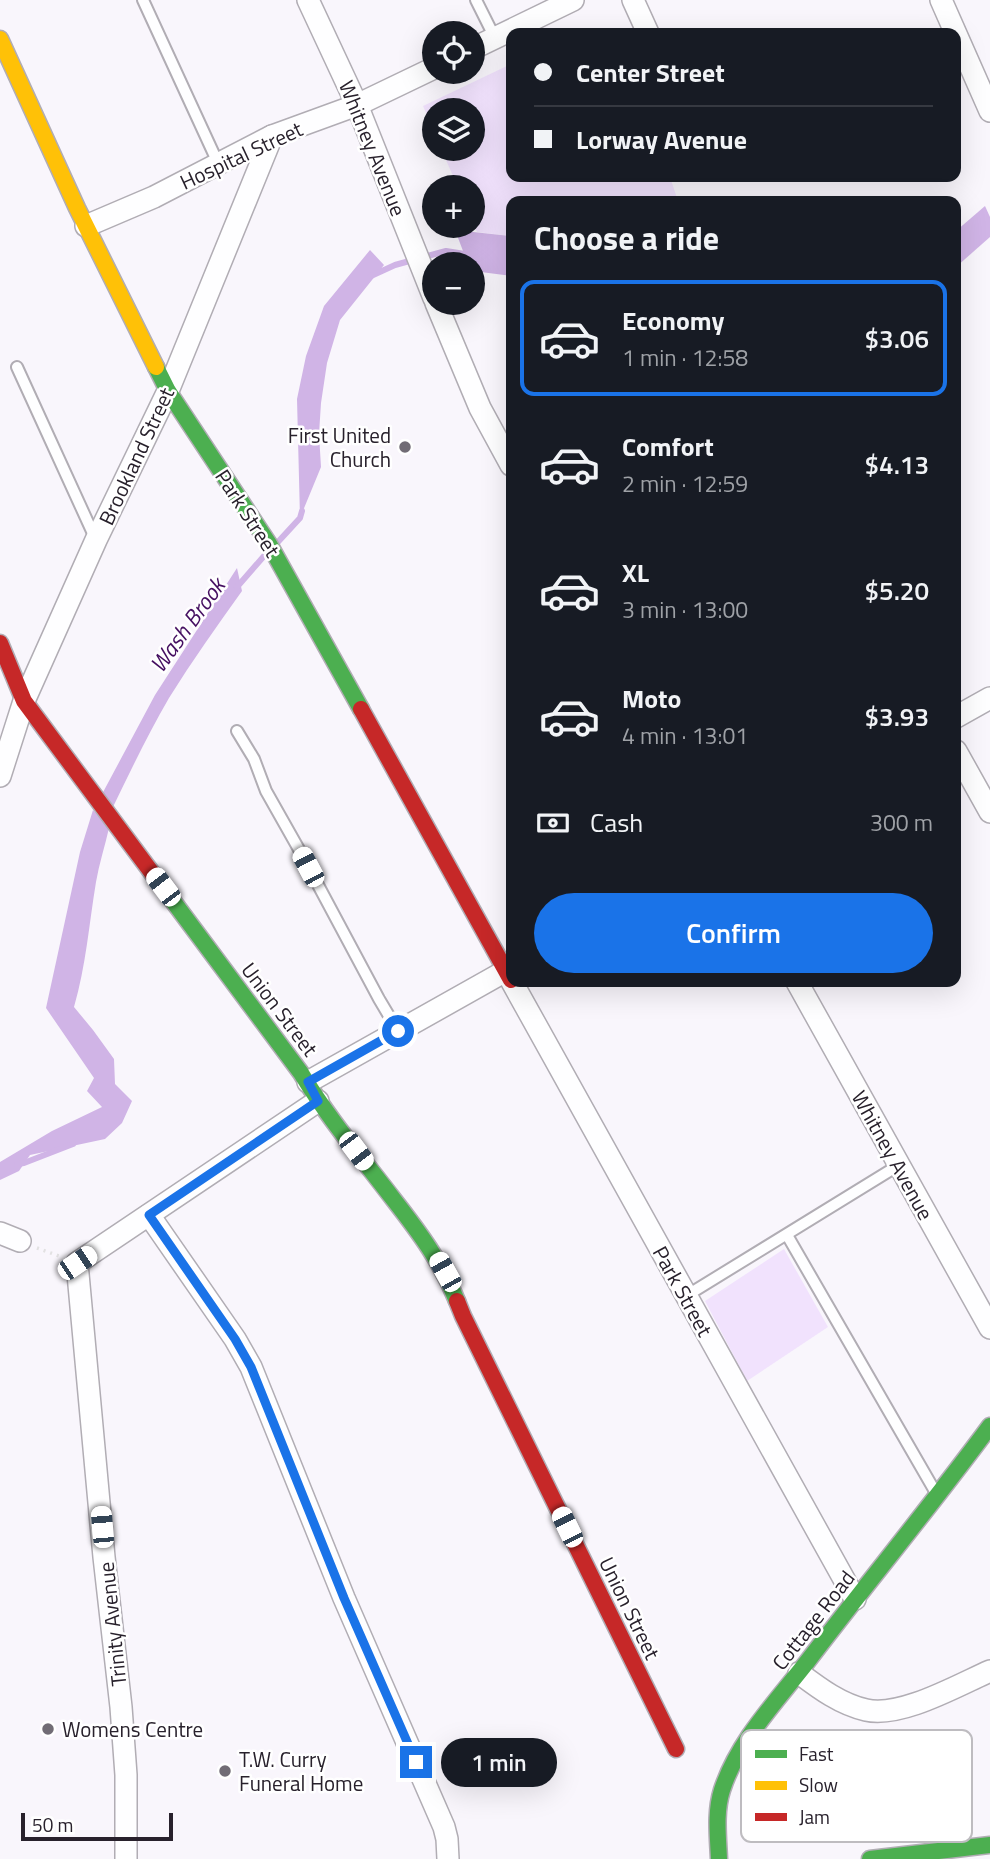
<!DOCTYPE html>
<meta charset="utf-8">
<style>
:root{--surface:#171b24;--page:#20242c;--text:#f1f3f6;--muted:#9ea1a6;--line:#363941;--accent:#1a73e8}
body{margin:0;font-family:"Titillium Web",sans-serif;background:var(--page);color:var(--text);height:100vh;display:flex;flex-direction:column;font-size:26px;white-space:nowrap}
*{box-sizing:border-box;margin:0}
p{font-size:23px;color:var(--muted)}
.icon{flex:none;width:38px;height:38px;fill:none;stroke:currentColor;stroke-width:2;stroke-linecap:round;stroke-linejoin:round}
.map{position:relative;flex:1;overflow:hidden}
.panel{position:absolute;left:506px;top:196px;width:455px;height:791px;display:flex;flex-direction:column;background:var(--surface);border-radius:14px;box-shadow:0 7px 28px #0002}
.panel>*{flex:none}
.banner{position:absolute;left:506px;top:28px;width:455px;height:154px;border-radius:14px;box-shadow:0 7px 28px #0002;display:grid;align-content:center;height:154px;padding:0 28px;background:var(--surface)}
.buttons{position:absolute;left:422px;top:21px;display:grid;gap:14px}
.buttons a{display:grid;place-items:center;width:63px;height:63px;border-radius:50%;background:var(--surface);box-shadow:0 7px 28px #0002;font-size:35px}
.scale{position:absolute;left:21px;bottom:18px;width:152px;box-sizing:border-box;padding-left:7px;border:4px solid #28212c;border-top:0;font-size:19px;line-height:24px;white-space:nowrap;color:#28212c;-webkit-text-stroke:5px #fff;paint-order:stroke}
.end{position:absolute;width:32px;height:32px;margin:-16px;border:9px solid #1a73e8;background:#fff;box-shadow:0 0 0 4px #fff}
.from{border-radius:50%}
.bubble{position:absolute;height:49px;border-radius:24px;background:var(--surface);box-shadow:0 7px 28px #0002;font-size:23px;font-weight:600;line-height:49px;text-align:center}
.car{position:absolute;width:21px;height:42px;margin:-21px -10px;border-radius:9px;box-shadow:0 0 5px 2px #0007;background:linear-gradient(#fff 24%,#345 0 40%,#fff 0 76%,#345 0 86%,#fff 0)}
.banner b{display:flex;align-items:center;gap:24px;height:66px;font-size:26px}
.banner b+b{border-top:2px solid var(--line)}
.banner i{width:18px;height:18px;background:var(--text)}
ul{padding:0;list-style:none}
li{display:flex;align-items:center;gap:21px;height:116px;margin:0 14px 10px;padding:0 14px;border:4px solid transparent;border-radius:14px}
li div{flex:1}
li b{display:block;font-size:26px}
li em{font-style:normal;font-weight:600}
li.current{border-color:var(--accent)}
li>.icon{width:63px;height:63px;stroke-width:1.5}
h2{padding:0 28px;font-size:32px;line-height:84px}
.pay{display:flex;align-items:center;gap:18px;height:77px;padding:0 28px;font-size:26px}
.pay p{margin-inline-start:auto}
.action{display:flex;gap:14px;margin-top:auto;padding:14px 28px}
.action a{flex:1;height:80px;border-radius:42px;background:var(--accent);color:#fff;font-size:28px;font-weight:600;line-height:80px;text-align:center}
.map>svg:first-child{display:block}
.green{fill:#f1e2fd}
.water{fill:#d0b4e6}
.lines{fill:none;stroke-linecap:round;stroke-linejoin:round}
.stream{stroke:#d0b4e6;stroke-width:6}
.lane-casing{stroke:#b1adb4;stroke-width:14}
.street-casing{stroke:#b1adb4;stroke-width:24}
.fast-casing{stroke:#b1adb4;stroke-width:19}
.slow-casing{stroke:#b1adb4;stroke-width:19}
.jam-casing{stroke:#b1adb4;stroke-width:19}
.path{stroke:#e2e1e2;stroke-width:3.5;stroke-dasharray:2 5;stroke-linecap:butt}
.lane{stroke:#fefeff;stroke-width:10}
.street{stroke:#fefeff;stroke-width:21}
.fast{stroke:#4caf50;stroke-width:16}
.slow{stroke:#ffc107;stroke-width:16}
.jam{stroke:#c62828;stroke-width:16}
.route{stroke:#1a73e8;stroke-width:9}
.poi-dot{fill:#716c75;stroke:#fff;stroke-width:2.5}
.labels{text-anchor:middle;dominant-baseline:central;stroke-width:5;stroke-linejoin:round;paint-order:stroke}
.street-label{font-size:21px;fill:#28212c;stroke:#fff}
.poi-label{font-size:21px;fill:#28212c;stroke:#fff;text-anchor:start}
.water-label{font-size:23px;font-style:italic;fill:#450f61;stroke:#fff}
.key{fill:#fff;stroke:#bebcc0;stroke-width:2}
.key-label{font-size:19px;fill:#28212c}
</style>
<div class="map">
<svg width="990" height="1859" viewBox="0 0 990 1859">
<rect width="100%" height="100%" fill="#f9f6fc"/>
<g class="green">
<polygon points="511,64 511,177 670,177 678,201 511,201 511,236 477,232 473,223 472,187 458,187 441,149 472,149 472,110 434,110 434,131 423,106"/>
<polygon points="784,1249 828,1327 747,1381 705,1301"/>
</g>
<g class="water">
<polygon points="985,206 990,217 990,237 956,267 956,231"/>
<polygon points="455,230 511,236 511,276 473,271 472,264 468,264"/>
<polygon points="370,250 384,265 340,320 327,363 321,403 319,434 321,467 300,518 297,399 306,356 324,306"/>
<path d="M237,568L242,591C217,626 192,661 169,698C148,734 130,772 112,809L101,796L155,695Z"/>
<path d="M93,810L109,828C105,846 99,864 96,882C89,924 86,966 74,1007L93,1030L114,1059L115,1084L132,1101L122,1123L105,1139L30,1155L19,1171L0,1180V1162L52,1131L102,1107L87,1091L94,1078L46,1008L80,852Z"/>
</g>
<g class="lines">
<g class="stream">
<polyline points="424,257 446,251 471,255"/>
<polyline points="371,276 395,265 413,260"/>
<polyline points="277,543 300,518 302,511"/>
<polyline points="237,587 264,556"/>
<polyline points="17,1164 24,1163 73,1144"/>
</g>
<defs>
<g id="lane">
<polyline points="143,0 218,163"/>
<polyline points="476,0 495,38"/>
<polyline points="17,367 96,540"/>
<polyline points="237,731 254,759 266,791 301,853 379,999 398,1031"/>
<polyline points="787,1235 936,1493"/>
<polyline points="686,1296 899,1165"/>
</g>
<g id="street">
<polyline points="308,0 357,105 434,298"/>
<polyline points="633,0 648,33"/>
<polyline points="941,0 990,111"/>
<polyline points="472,49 573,0"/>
<polyline points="86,226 154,197 272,136 357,105 434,68"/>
<polyline points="436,303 480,408 511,465"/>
<polyline points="956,717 990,698"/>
<polyline points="956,751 990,812"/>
<polyline points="0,776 24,701 96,540 168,391 272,136"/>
<polyline points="512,982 855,1599"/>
<polyline points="797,982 990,1328"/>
<polyline points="308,1082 511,968"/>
<polyline points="149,1215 235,1339 251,1367 344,1598 444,1827 447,1839 448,1859"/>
<polyline points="0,1233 20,1241"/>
<path d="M799,1673C819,1688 840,1704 866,1710C901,1718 958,1685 990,1671"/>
<polyline points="126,1859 126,1775 121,1707 104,1557 77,1263 318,1101"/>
</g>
<g id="fast">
<polyline points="156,367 168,391 269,544 361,709"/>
<path d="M161,885L301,1073C328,1118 362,1158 394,1200C419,1232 442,1263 457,1301"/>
<path d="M719,1859C718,1836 715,1812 722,1790C738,1741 776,1702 807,1662C867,1583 931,1506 990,1426"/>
<polyline points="870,1859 990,1845"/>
</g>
<polyline id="slow" points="0,39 77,208 156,367"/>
<g id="jam">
<polyline points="0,643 24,701 161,885"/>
<polyline points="361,709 511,980"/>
<polyline points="457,1301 463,1316 676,1749"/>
</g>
</defs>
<use href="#lane" class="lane-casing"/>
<use href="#street" class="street-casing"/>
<use href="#fast" class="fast-casing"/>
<use href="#slow" class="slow-casing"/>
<use href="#jam" class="jam-casing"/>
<polyline class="path" points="37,1248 59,1256"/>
<use href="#lane" class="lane"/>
<use href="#street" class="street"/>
<use href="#fast" class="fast"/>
<use href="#slow" class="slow"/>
<use href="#jam" class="jam"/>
</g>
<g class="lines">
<polyline class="route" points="398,1031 308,1082 318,1101 149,1215 235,1339 251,1367 344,1598 416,1762"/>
</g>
<g class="poi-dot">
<circle cx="405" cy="447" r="7"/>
<circle cx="48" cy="1729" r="7"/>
<circle cx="225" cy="1771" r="7"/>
</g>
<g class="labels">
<g class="street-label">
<text transform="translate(373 148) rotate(68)">Whitney Avenue</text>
<text transform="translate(241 155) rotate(-25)">Hospital Street</text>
<text transform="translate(136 456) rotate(-65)">Brookland Street</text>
<text transform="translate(248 513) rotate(57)">Park Street</text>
<text transform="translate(280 1009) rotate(53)">Union Street</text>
<text transform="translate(893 1155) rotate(61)">Whitney Avenue</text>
<text transform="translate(683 1291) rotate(61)">Park Street</text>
<text transform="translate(630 1608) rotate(64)">Union Street</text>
<text transform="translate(813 1620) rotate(-52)">Cottage Road</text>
<text transform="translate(112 1624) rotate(-96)">Trinity Avenue</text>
</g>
<g class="poi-label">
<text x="391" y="435" text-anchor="end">First United<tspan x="391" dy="24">Church</tspan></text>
<text x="62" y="1729">Womens Centre</text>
<text x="239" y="1759">T.W. Curry<tspan x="239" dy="24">Funeral Home</tspan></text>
</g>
<g class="water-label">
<text transform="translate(187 625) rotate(-54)">Wash Brook</text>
</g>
</g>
<rect x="741" y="1730" width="231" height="112" rx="10" class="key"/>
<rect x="755" y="1750" width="32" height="8" fill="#4caf50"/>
<rect x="755" y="1781" width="32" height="9" fill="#ffc107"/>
<rect x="755" y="1813" width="32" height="8" fill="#c62828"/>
<g class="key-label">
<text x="799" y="1761">Fast</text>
<text x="799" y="1792">Slow</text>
<text x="799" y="1824">Jam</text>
</g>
</svg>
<div class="buttons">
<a><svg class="icon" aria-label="locate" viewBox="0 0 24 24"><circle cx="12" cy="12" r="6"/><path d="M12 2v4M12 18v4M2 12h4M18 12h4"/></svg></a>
<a><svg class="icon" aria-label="layers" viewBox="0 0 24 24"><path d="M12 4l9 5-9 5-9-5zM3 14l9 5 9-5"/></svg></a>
<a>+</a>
<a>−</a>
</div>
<div class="scale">50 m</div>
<i class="end from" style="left:398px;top:1031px"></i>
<i class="end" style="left:416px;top:1762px"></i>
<div class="bubble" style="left:441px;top:1738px;width:116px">1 min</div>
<i class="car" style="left:308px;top:867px;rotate:332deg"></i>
<i class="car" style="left:163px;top:887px;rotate:323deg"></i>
<i class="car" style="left:356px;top:1151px;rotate:143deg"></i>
<i class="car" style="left:77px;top:1263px;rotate:56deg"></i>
<i class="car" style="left:445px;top:1272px;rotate:331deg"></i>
<i class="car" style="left:102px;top:1527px;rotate:355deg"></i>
<i class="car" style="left:567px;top:1527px;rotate:334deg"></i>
<div class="banner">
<b><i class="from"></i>Center Street</b>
<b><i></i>Lorway Avenue</b>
</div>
<section class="panel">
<h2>Choose a ride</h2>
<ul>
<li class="current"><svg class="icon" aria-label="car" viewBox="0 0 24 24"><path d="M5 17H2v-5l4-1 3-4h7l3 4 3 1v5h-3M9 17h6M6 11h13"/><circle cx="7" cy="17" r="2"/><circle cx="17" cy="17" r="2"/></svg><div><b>Economy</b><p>1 min · 12:58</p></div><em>$3.06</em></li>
<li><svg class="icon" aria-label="car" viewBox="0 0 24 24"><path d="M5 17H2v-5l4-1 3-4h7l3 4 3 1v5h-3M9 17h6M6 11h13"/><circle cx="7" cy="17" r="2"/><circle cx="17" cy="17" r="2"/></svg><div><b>Comfort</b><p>2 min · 12:59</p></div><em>$4.13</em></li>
<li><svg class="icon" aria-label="car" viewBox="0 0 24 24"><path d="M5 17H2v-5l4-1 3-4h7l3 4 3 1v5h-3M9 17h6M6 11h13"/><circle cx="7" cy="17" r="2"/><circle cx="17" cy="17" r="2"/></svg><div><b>XL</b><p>3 min · 13:00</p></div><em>$5.20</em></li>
<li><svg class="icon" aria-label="car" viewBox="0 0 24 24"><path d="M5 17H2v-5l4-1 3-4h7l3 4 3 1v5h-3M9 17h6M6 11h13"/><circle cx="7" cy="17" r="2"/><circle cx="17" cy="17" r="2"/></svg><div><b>Moto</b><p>4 min · 13:01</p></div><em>$3.93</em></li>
</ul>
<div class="pay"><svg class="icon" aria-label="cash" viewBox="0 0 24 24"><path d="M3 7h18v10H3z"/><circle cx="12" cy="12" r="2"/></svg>Cash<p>300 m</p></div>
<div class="action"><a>Confirm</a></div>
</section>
</div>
